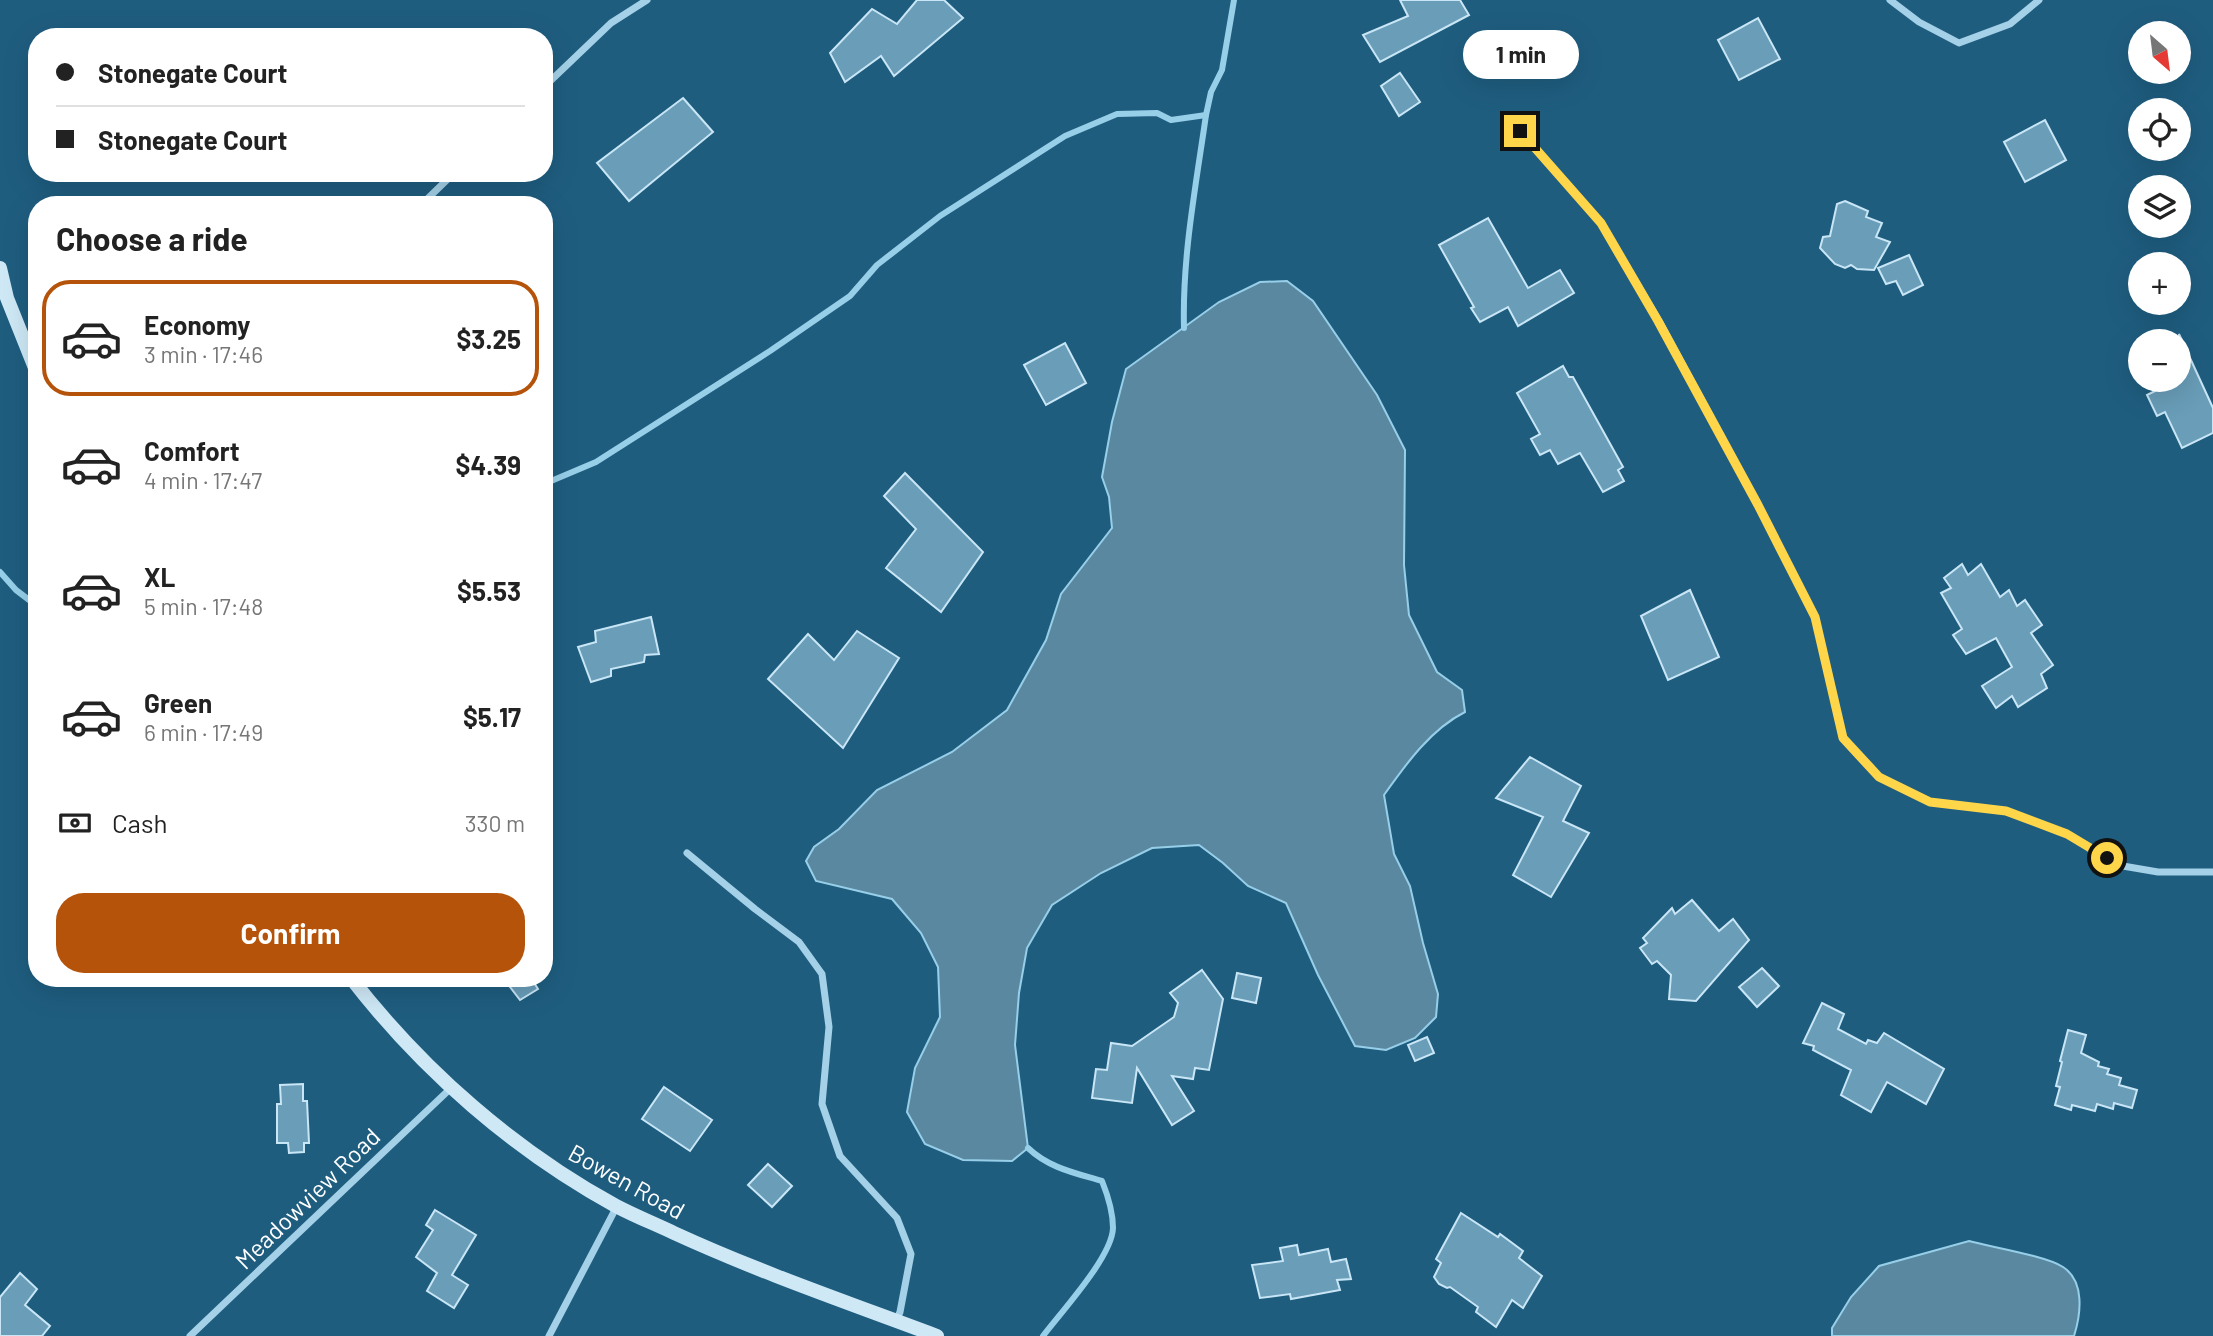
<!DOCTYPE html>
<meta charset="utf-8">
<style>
:root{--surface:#fff;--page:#f6f6f6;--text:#222;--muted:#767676;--line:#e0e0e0;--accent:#b45309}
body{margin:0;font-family:Barlow,sans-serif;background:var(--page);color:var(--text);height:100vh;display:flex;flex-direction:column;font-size:26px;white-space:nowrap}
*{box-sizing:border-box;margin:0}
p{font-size:23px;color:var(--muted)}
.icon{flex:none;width:38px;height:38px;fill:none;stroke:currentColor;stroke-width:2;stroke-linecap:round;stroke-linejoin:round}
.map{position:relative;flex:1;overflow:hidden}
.sheet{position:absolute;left:28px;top:196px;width:525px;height:791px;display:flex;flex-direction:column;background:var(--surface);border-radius:28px;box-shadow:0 7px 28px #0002}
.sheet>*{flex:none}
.guide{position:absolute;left:28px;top:28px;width:525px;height:154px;border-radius:28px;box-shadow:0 7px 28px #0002;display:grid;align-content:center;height:154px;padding:0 28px;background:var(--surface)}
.needle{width:46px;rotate:152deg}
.controls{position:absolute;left:2128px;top:21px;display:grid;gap:14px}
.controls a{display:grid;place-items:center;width:63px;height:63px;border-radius:50%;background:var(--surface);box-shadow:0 7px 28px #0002;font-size:35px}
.end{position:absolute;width:32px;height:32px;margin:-16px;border:9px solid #ffd54a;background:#111;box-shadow:0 0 0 4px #111}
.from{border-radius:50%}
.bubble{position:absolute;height:49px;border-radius:24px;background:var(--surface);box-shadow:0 7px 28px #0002;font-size:23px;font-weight:700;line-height:49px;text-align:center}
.guide b{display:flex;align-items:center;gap:24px;height:66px;font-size:26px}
.guide b+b{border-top:2px solid var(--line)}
.guide i{width:18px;height:18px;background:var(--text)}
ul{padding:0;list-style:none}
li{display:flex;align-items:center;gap:21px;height:116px;margin:0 14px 10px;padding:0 14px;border:4px solid transparent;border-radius:28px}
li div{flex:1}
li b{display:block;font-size:26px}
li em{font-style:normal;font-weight:700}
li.selected{border-color:var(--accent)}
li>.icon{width:63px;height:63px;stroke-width:1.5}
h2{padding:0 28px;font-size:32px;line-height:84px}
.pay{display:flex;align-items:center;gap:18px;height:77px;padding:0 28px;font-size:26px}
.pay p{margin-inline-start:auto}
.button{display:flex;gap:14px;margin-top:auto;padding:14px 28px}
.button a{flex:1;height:80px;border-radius:28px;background:var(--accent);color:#fff;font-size:28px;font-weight:700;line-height:80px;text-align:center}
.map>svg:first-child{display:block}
.water{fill:#5b88a1;stroke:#97cfe9;stroke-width:2}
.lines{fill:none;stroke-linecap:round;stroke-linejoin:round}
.stream{stroke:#97cfe9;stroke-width:6}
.building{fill:#699db8;stroke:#c8e6f6;stroke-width:2}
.street{stroke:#a4d1e8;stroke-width:7}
.secondary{stroke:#cee8f6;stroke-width:14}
.route{stroke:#ffd54a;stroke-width:9}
.labels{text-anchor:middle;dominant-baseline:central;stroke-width:7;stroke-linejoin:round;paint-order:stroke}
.street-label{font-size:24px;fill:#fff;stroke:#1f5d7f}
</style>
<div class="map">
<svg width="2213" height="1336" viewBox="0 0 2213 1336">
<rect width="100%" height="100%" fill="#1f5d7f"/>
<g class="water">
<path d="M1287,281L1313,301L1377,395L1405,450L1404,565L1409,615L1437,672L1462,690L1465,712C1431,729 1406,764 1384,795L1394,854L1410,886L1423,943L1438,994L1436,1017L1415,1038L1386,1050L1355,1046L1318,975L1286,903L1248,886L1223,863L1199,845L1152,848L1101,873L1052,905L1027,948L1019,993L1015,1045L1028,1148L1012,1161L963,1160L925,1144L907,1112L915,1068L940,1017L938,967L921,933L892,899L816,881L806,861L814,847L839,829L877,790L952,752L1007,710L1046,640L1061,594L1112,528L1109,497L1102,477L1112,422L1126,369L1219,302L1260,282Z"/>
<path d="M1969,1241C1991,1247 2046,1256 2063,1267C2085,1281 2081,1314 2074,1336H1832V1328L1851,1297L1879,1266Z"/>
</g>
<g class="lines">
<g class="stream">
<path d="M1184,328C1182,257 1196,185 1206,115L1211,92L1222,70L1234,0"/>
<polyline points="544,484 596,462 770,351 850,296 877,265 940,216 1065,136 1117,114 1157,113 1171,120 1206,115"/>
<polyline points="0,572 16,590 37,606"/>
<path d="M1028,1148C1049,1168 1075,1173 1102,1181C1108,1196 1113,1211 1113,1228C1112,1257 1062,1311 1043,1336"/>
</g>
</g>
<g class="building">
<polygon points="917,0 944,0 963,18 894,76 881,56 845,82 830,53 872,9 897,24"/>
<polygon points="1400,0 1460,0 1469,15 1380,62 1363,35 1408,16"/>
<polygon points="1758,18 1780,59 1739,80 1718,40"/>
<polygon points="1400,73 1420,102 1399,116 1381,86"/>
<polygon points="683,98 713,132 629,201 597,163"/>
<polygon points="2045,120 2066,160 2025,182 2004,142"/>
<polygon points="1845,201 1868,211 1866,217 1882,223 1876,237 1890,242 1874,270 1857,269 1851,265 1845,268 1835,264 1820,248 1823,237 1830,236 1837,204"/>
<polygon points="1488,218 1528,288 1560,270 1574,293 1518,326 1508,307 1480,322 1471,308 1474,307 1439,245"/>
<polygon points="1909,255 1923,285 1903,295 1896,281 1886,284 1878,268"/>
<polygon points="2179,334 2213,408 2213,433 2182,448 2165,412 2157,416 2147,395 2165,386 2162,380 2179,380"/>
<polygon points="1065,343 1086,383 1046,405 1024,365"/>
<polygon points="1563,366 1569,377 1573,377 1623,467 1618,470 1624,481 1603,492 1580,453 1558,464 1550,450 1540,455 1531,439 1540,434 1517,393"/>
<polygon points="905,473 983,552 941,612 886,568 916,529 884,496"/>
<polygon points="1962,564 1968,575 1981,564 2000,597 2009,590 2017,606 2025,600 2042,625 2031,633 2053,665 2041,674 2047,688 2018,707 2012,696 1996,708 1982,686 2012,667 1996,638 1966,654 1953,635 1962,629 1941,593 1951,588 1944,578"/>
<polygon points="1690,590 1719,657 1668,680 1641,616"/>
<polygon points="651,617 659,654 645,655 644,662 611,669 611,676 591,682 578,647 596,642 595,631"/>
<polygon points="857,631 899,658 843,748 768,679 808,634 834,660"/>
<polygon points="1530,757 1581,786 1563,821 1589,833 1551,897 1513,875 1543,817 1496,798"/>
<polygon points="1692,900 1719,931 1733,919 1749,940 1696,1001 1669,999 1671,975 1657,961 1652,964 1640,948 1647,943 1643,938 1672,908 1675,914"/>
<polygon points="1762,968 1779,986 1757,1007 1739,987"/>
<polygon points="1202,970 1223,999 1209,1070 1195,1068 1193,1079 1172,1076 1194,1111 1172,1125 1137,1068 1132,1103 1092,1098 1096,1069 1107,1070 1111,1043 1132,1046 1174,1017 1178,1003 1170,993"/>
<polygon points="1237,973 1261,978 1256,1003 1232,998"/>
<polygon points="503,978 531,978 538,989 520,1000"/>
<polygon points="1822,1003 1844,1014 1838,1029 1866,1044 1868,1040 1877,1043 1884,1033 1944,1069 1926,1104 1887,1082 1871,1112 1841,1095 1851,1070 1813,1050 1814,1046 1803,1043"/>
<polygon points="2068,1030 2086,1035 2081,1053 2099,1062 2098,1066 2109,1069 2107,1074 2121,1078 2119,1085 2137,1090 2132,1108 2114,1103 2113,1109 2097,1104 2095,1111 2072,1105 2071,1110 2055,1105 2060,1087 2056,1086 2062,1062 2060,1061"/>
<polygon points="1427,1037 1434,1053 1415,1061 1408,1045"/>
<polygon points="303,1084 303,1101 307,1101 309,1143 304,1143 304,1152 289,1153 288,1143 277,1143 277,1104 281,1104 280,1085"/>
<polygon points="664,1087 712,1120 690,1151 642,1119"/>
<polygon points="768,1164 792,1186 772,1207 748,1185"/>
<polygon points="435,1210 476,1235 452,1275 468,1285 454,1308 427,1291 437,1273 416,1257 433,1230 426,1225"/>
<polygon points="1461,1213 1498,1237 1500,1234 1523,1251 1519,1258 1542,1276 1523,1308 1512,1300 1496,1327 1476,1312 1478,1307 1450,1287 1447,1288 1439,1284 1434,1277 1441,1263 1436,1259"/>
<polygon points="1297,1245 1299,1255 1328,1249 1331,1262 1346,1259 1351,1279 1337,1280 1340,1290 1291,1299 1290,1294 1260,1298 1252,1265 1283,1261 1280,1248"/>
<polygon points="20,1273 37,1289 25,1305 50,1326 42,1336 0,1336 0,1297"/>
</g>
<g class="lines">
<g class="street">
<polyline points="1890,0 1919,22 1959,43 2010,24 2039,0"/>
<polyline points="544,87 611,23 647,0"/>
<polyline points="1520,131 1601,223 1659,321 1758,505 1815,617 1843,738 1879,777 1930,802 2006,811 2067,834 2117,865 2158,872 2213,872"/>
<polyline points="421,205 454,173"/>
<polyline points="687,853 755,909 799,942 822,974 829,1027 822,1104 840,1156 897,1218 911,1254 900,1312 896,1321"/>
<polyline points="190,1336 451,1088"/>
<polyline points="549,1336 617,1206"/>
</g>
<g class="secondary">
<polyline points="0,268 7,298 37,373"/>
<path d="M351,978C423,1071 514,1150 616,1206C635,1216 655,1224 674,1233C759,1272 849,1303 937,1336"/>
</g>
</g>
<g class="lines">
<polyline class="route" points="1520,131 1601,223 1658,321 1758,505 1815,617 1843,738 1879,777 1930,802 2006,811 2067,834 2107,858"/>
</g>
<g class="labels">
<g class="street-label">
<text transform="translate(627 1181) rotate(29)">Bowen Road</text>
<text transform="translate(307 1198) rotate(-44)">Meadowview Road</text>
</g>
</g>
</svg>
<div class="controls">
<a><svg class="needle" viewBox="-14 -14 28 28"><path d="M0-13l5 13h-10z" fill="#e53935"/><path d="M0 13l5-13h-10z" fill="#767676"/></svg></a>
<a><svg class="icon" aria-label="locate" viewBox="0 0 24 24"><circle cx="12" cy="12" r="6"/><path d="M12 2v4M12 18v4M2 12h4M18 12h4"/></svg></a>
<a><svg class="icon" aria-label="layers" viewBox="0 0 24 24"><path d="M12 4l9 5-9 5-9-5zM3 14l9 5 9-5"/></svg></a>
<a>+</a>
<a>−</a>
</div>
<i class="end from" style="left:2107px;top:858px"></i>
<i class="end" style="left:1520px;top:131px"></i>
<div class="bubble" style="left:1463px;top:30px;width:116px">1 min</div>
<div class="guide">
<b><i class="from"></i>Stonegate Court</b>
<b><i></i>Stonegate Court</b>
</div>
<section class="sheet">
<h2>Choose a ride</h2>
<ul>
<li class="selected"><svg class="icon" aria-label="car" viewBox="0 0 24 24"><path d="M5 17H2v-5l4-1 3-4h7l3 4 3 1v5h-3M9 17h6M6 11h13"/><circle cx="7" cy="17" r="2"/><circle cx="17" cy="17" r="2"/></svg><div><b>Economy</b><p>3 min · 17:46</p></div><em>$3.25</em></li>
<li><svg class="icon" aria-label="car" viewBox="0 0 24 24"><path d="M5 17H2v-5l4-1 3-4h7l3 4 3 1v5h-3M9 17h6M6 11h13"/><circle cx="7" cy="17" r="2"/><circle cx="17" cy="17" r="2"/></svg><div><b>Comfort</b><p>4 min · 17:47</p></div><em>$4.39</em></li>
<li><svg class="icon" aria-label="car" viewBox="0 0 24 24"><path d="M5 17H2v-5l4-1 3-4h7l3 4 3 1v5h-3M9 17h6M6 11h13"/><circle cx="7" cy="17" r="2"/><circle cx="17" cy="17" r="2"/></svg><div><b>XL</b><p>5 min · 17:48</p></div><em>$5.53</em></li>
<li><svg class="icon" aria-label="car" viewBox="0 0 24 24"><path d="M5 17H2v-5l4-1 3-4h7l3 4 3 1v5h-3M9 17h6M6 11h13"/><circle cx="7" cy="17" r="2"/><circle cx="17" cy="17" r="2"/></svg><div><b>Green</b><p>6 min · 17:49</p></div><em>$5.17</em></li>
</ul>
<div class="pay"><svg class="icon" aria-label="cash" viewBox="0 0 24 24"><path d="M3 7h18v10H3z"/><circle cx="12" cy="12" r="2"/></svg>Cash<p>330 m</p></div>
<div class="button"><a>Confirm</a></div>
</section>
</div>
